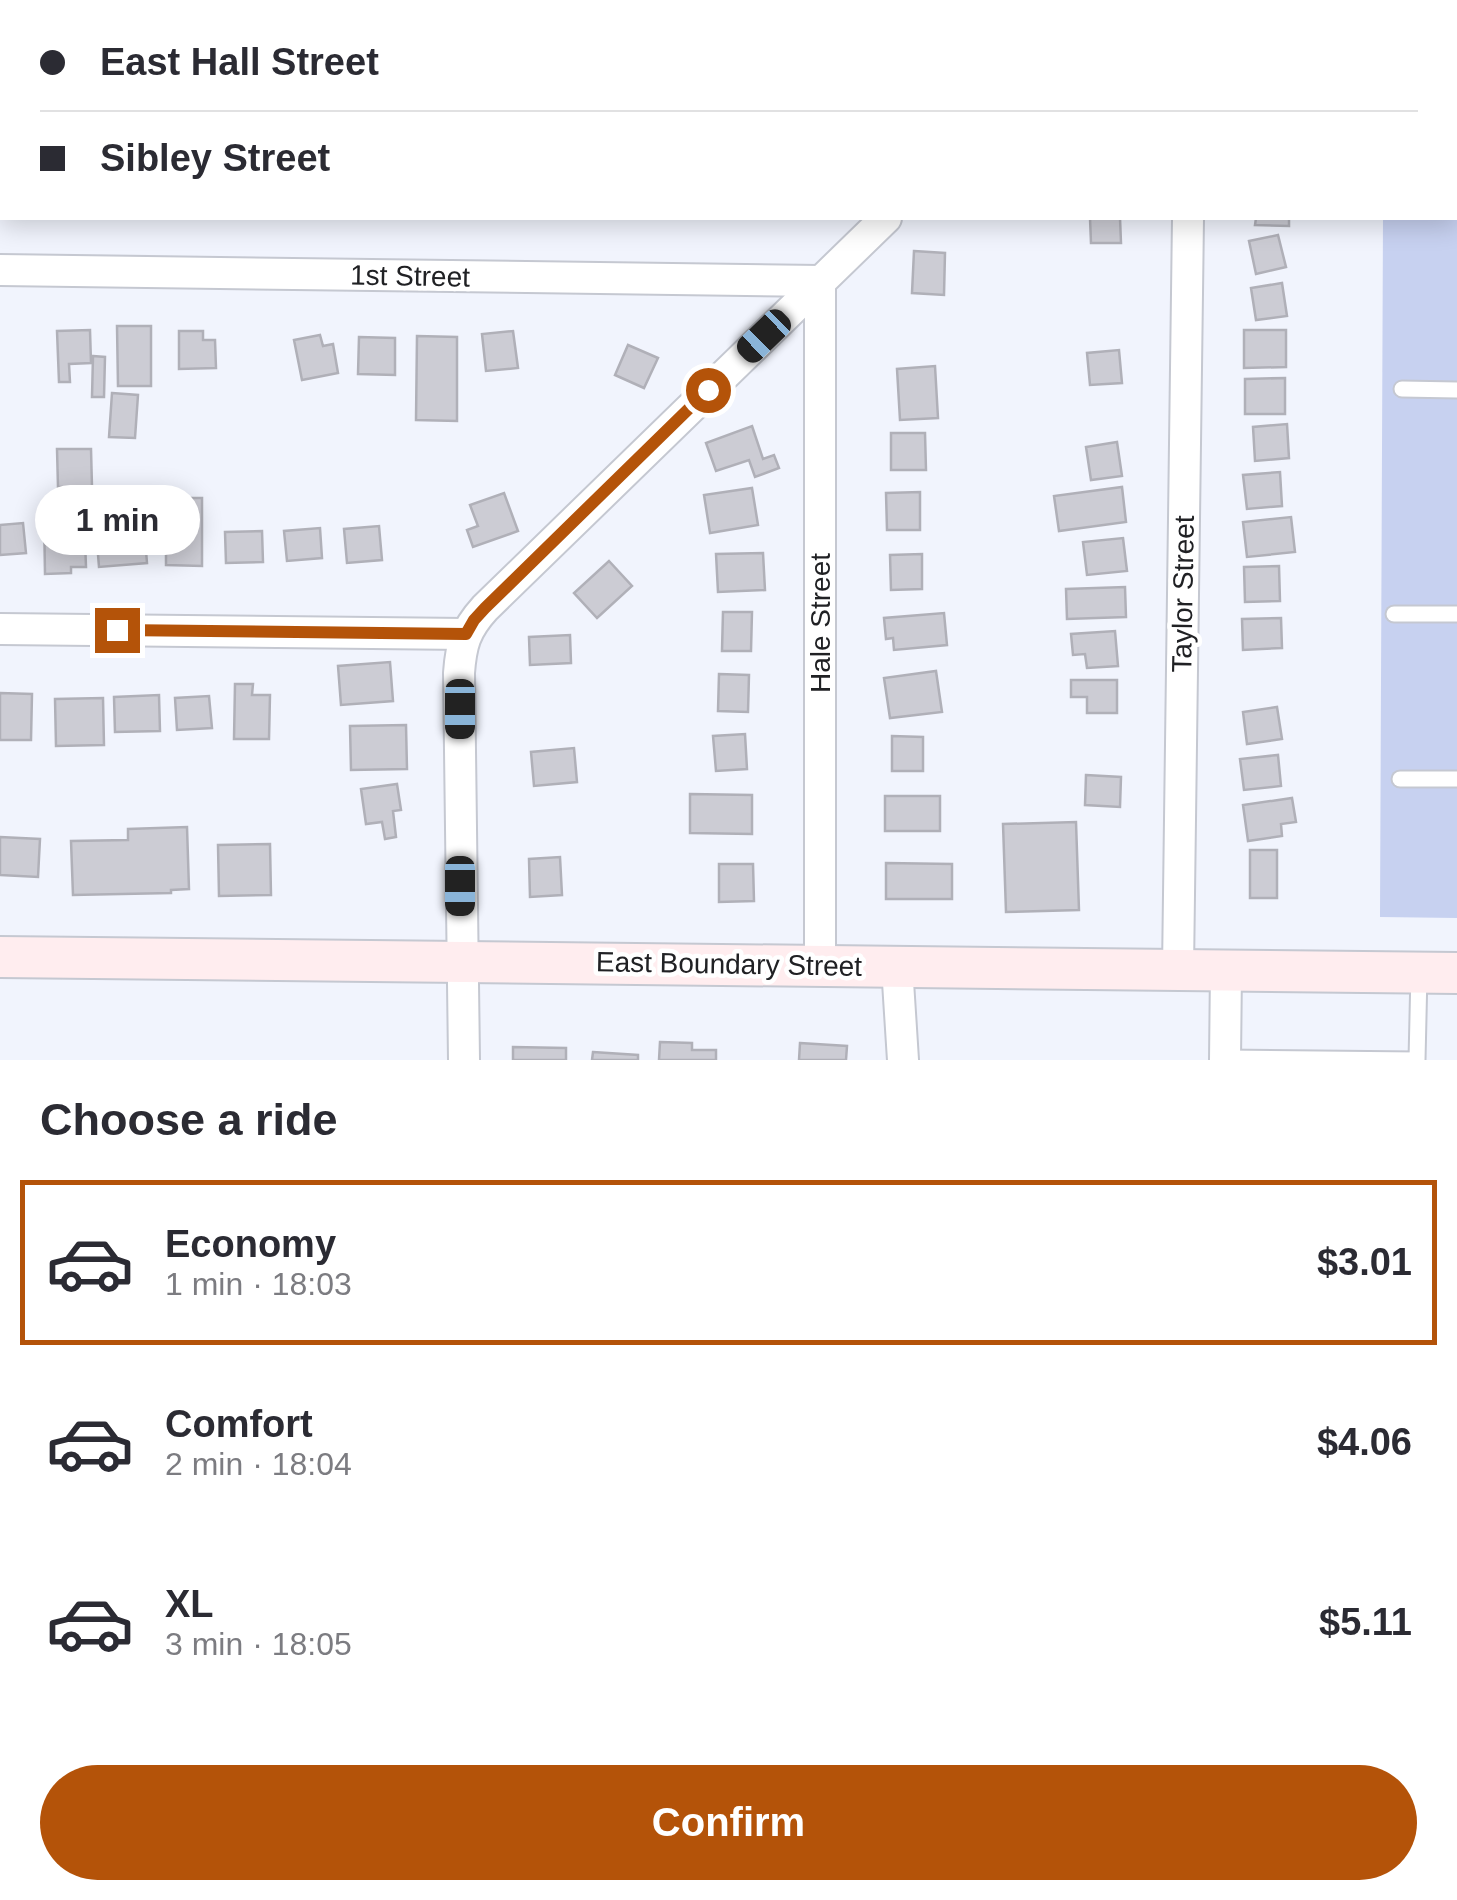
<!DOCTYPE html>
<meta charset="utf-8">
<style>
:root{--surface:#fff;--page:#f2f2f3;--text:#2b2b33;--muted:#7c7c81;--line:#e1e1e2;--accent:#b45309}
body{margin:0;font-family:Helvetica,sans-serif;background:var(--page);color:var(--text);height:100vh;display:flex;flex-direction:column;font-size:38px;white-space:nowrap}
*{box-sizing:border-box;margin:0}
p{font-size:32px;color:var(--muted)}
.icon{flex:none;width:55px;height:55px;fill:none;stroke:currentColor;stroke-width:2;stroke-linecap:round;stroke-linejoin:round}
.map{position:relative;height:1060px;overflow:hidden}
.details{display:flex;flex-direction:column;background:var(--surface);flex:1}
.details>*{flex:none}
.hud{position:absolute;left:0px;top:0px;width:1458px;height:220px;box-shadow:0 5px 25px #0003;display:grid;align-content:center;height:220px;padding:0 40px;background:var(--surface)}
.end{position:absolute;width:45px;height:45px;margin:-22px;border:12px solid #b45309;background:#fff;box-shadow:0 0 0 5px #fff}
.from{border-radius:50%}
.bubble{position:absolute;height:70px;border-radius:35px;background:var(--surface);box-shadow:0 5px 25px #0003;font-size:32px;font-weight:800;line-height:70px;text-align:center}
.car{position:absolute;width:30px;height:60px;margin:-30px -15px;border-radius:12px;box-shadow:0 0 8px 2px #0007;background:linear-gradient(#222 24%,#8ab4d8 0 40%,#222 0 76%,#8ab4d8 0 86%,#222 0)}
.hud b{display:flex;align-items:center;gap:35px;height:95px;font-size:38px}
.hud b+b{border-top:2px solid var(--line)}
.hud i{width:25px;height:25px;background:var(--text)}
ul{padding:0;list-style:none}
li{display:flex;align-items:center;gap:30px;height:165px;margin:0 20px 15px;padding:0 20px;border:5px solid transparent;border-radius:0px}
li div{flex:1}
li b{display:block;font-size:38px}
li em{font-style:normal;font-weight:800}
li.current{border-color:var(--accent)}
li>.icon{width:90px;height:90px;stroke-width:1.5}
h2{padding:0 40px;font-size:45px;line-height:120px}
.action{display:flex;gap:20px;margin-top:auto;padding:20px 40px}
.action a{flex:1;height:115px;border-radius:60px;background:var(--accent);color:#fff;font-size:40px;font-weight:800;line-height:115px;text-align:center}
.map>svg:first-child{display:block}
.green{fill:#c7d1f0}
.building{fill:#ccccd4;stroke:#b0b0b8;stroke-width:2.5}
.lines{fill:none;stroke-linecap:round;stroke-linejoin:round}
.lane-casing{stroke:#c5c8d1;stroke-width:19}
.street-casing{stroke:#c5c8d1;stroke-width:34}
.secondary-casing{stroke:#c5c8d1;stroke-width:44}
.lane{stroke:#fff;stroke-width:15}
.street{stroke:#fff;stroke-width:30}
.secondary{stroke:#ffedef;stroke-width:40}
.route{stroke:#b45309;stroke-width:12}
.labels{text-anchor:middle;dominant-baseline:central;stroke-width:9;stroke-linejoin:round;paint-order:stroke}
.street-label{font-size:28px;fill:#202124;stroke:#fff}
</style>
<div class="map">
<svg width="1457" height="1060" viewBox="0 0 1457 1060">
<rect width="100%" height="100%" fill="#f1f4fd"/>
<polygon class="green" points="1384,0 1457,0 1457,918 1380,917 1383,218 1455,218 1455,2 1384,2"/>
<g class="building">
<polygon points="1090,218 1120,218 1121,243 1091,243"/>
<polygon points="1256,218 1289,218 1289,226 1255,225"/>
<polygon points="1278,235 1286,267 1256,274 1249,241"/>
<polygon points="914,251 945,253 944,295 912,293"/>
<polygon points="1282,283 1287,316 1256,320 1251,288"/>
<polygon points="117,326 151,326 151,386 118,386"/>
<polygon points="90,330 91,363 69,364 70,382 59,382 57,331"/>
<polygon points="1244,330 1286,330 1286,367 1244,368"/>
<polygon points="179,331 203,331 203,340 215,340 216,368 179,369"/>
<polygon points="513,331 518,368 486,371 482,334"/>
<polygon points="320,335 323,346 333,344 338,373 302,380 294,340"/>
<polygon points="417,336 457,337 457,421 416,420"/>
<polygon points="359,337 395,338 395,375 358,374"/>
<polygon points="628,345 658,358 644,388 615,375"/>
<polygon points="1119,350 1122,383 1090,385 1087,353"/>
<polygon points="93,356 105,357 104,397 92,397"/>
<polygon points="935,366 938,418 900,420 897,369"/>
<polygon points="1285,378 1285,414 1245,414 1245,379"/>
<polygon points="112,393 138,395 135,438 109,437"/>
<polygon points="1287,424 1289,458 1255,461 1253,427"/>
<polygon points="752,426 763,459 774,455 779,468 755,477 749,460 716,471 706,443"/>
<polygon points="891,433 925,433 926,470 891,470"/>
<polygon points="1117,442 1122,476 1091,480 1086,447"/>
<polygon points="57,449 91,449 92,487 58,487"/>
<polygon points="1280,472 1282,506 1247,509 1243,475"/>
<polygon points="1122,487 1126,522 1059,531 1054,496"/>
<polygon points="752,488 758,525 710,533 704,495"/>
<polygon points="920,492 920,530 887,530 886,493"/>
<polygon points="504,493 518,531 473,547 467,530 478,526 470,505"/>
<polygon points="166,498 202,498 202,566 166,565"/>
<polygon points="44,513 84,513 86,567 71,567 71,573 45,574"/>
<polygon points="143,513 147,563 99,567 95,517"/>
<polygon points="1291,517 1295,552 1247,557 1243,522"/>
<polygon points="23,523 26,553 0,555 0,525"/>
<polygon points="379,526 382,560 347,563 344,529"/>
<polygon points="320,528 322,558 287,561 284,531"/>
<polygon points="262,531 263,562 226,563 225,532"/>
<polygon points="1123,538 1127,571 1087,575 1083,542"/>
<polygon points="763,553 765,590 718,592 716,554"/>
<polygon points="922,554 922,589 891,590 890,555"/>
<polygon points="609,561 632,586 597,618 574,593"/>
<polygon points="1279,566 1280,601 1245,602 1244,567"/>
<polygon points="1125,587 1126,617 1067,619 1066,589"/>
<polygon points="723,612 752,612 751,651 722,651"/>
<polygon points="944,613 947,645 894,650 893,638 886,639 884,618"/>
<polygon points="1281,618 1282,648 1243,650 1242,619"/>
<polygon points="1115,631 1118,666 1087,668 1085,654 1073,655 1071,634"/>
<polygon points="570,635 571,663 530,665 529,637"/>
<polygon points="390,662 393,701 341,705 338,666"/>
<polygon points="936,671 942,712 890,718 884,678"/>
<polygon points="719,674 749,675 748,712 718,711"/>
<polygon points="1071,680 1117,680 1117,713 1087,713 1087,697 1071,697"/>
<polygon points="235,684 253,684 252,695 270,695 269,739 234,739"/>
<polygon points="0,693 32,694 31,740 0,740"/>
<polygon points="159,695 160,731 115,732 114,697"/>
<polygon points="209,696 212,728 177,730 175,698"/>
<polygon points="103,698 104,745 56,746 55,699"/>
<polygon points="1277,707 1282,739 1247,744 1243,712"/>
<polygon points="406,725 407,769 351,770 350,726"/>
<polygon points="745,734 747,769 716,771 713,736"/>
<polygon points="892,736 923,737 923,771 892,771"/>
<polygon points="574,748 577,782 534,786 531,752"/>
<polygon points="1278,755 1281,786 1244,790 1240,759"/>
<polygon points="1086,775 1121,777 1120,807 1085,805"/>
<polygon points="397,784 401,810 393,811 396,837 385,839 382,822 366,824 361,789"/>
<polygon points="690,794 752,795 752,834 690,833"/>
<rect x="885" y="796" width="55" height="35"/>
<polygon points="1292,798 1296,822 1281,824 1282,836 1248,841 1243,805"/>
<polygon points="1076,822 1079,910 1006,912 1003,824"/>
<polygon points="187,827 189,889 171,890 171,893 73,895 71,841 128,840 128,829"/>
<polygon points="0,837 40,839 38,877 0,875"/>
<polygon points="270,844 271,895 219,896 218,845"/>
<rect x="1250" y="850" width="27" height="48"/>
<polygon points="560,857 562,895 530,897 529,859"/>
<polygon points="886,863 952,864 952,899 886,899"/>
<polygon points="719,864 753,864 754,901 719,902"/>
<polygon points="660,1042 692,1043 692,1050 716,1050 716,1060 659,1060"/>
<polygon points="800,1043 847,1046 846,1060 799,1060"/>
<polygon points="513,1047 566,1048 566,1060 513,1060"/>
<polygon points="593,1052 638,1055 638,1060 592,1060"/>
</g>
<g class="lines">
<defs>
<g id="lane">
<polyline points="1455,146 1457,146"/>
<polyline points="1402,389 1457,390"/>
<polyline points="1394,614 1457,614"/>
<polyline points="1400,779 1457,779"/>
<polyline points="1225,1058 1417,1060 1419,973"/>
</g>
<g id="street">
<polyline points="1172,0 1173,2"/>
<polyline points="1111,2 1114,0"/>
<polyline points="0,270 820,281 820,965"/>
<polyline points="0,629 466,634"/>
<polyline points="897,966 903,1060"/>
<polyline points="1178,970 1188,218"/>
<path d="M464,1060L459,673C461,645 465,630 485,608L886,218"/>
<polyline points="1225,1060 1226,970"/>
</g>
<polyline id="secondary" points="0,957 1457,973"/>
</defs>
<use href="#lane" class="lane-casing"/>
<use href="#street" class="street-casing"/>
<use href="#secondary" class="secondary-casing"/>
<use href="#lane" class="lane"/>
<use href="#street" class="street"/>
<use href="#secondary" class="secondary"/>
</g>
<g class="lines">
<polyline class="route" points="117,630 466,634 474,620 485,608 708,390"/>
</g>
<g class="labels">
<g class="street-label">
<text transform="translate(410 276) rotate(1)">1st Street</text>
<text transform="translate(1183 594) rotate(-89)">Taylor Street</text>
<text transform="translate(820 623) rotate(-90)">Hale Street</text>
<text transform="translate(729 964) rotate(1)">East Boundary Street</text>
</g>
</g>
</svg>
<i class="end from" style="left:708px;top:390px"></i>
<i class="end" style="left:117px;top:630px"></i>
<div class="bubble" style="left:35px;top:485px;width:165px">1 min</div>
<i class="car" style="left:764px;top:336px;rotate:226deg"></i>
<i class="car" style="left:460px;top:709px;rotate:180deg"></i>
<i class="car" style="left:460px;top:886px;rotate:180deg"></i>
<div class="hud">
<b><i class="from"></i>East Hall Street</b>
<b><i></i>Sibley Street</b>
</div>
</div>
<section class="details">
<h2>Choose a ride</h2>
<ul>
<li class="current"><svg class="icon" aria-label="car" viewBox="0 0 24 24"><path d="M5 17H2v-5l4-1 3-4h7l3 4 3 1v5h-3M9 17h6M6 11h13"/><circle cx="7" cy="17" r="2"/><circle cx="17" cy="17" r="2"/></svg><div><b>Economy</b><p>1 min · 18:03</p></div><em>$3.01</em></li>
<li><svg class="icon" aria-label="car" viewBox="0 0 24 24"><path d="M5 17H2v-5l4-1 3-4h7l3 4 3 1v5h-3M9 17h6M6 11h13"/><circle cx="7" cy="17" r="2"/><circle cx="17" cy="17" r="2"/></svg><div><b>Comfort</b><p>2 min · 18:04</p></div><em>$4.06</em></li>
<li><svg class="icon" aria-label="car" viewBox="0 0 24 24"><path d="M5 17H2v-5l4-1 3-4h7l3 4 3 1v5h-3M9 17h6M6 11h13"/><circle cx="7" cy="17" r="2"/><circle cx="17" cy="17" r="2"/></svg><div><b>XL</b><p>3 min · 18:05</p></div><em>$5.11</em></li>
</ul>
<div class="action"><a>Confirm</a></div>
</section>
